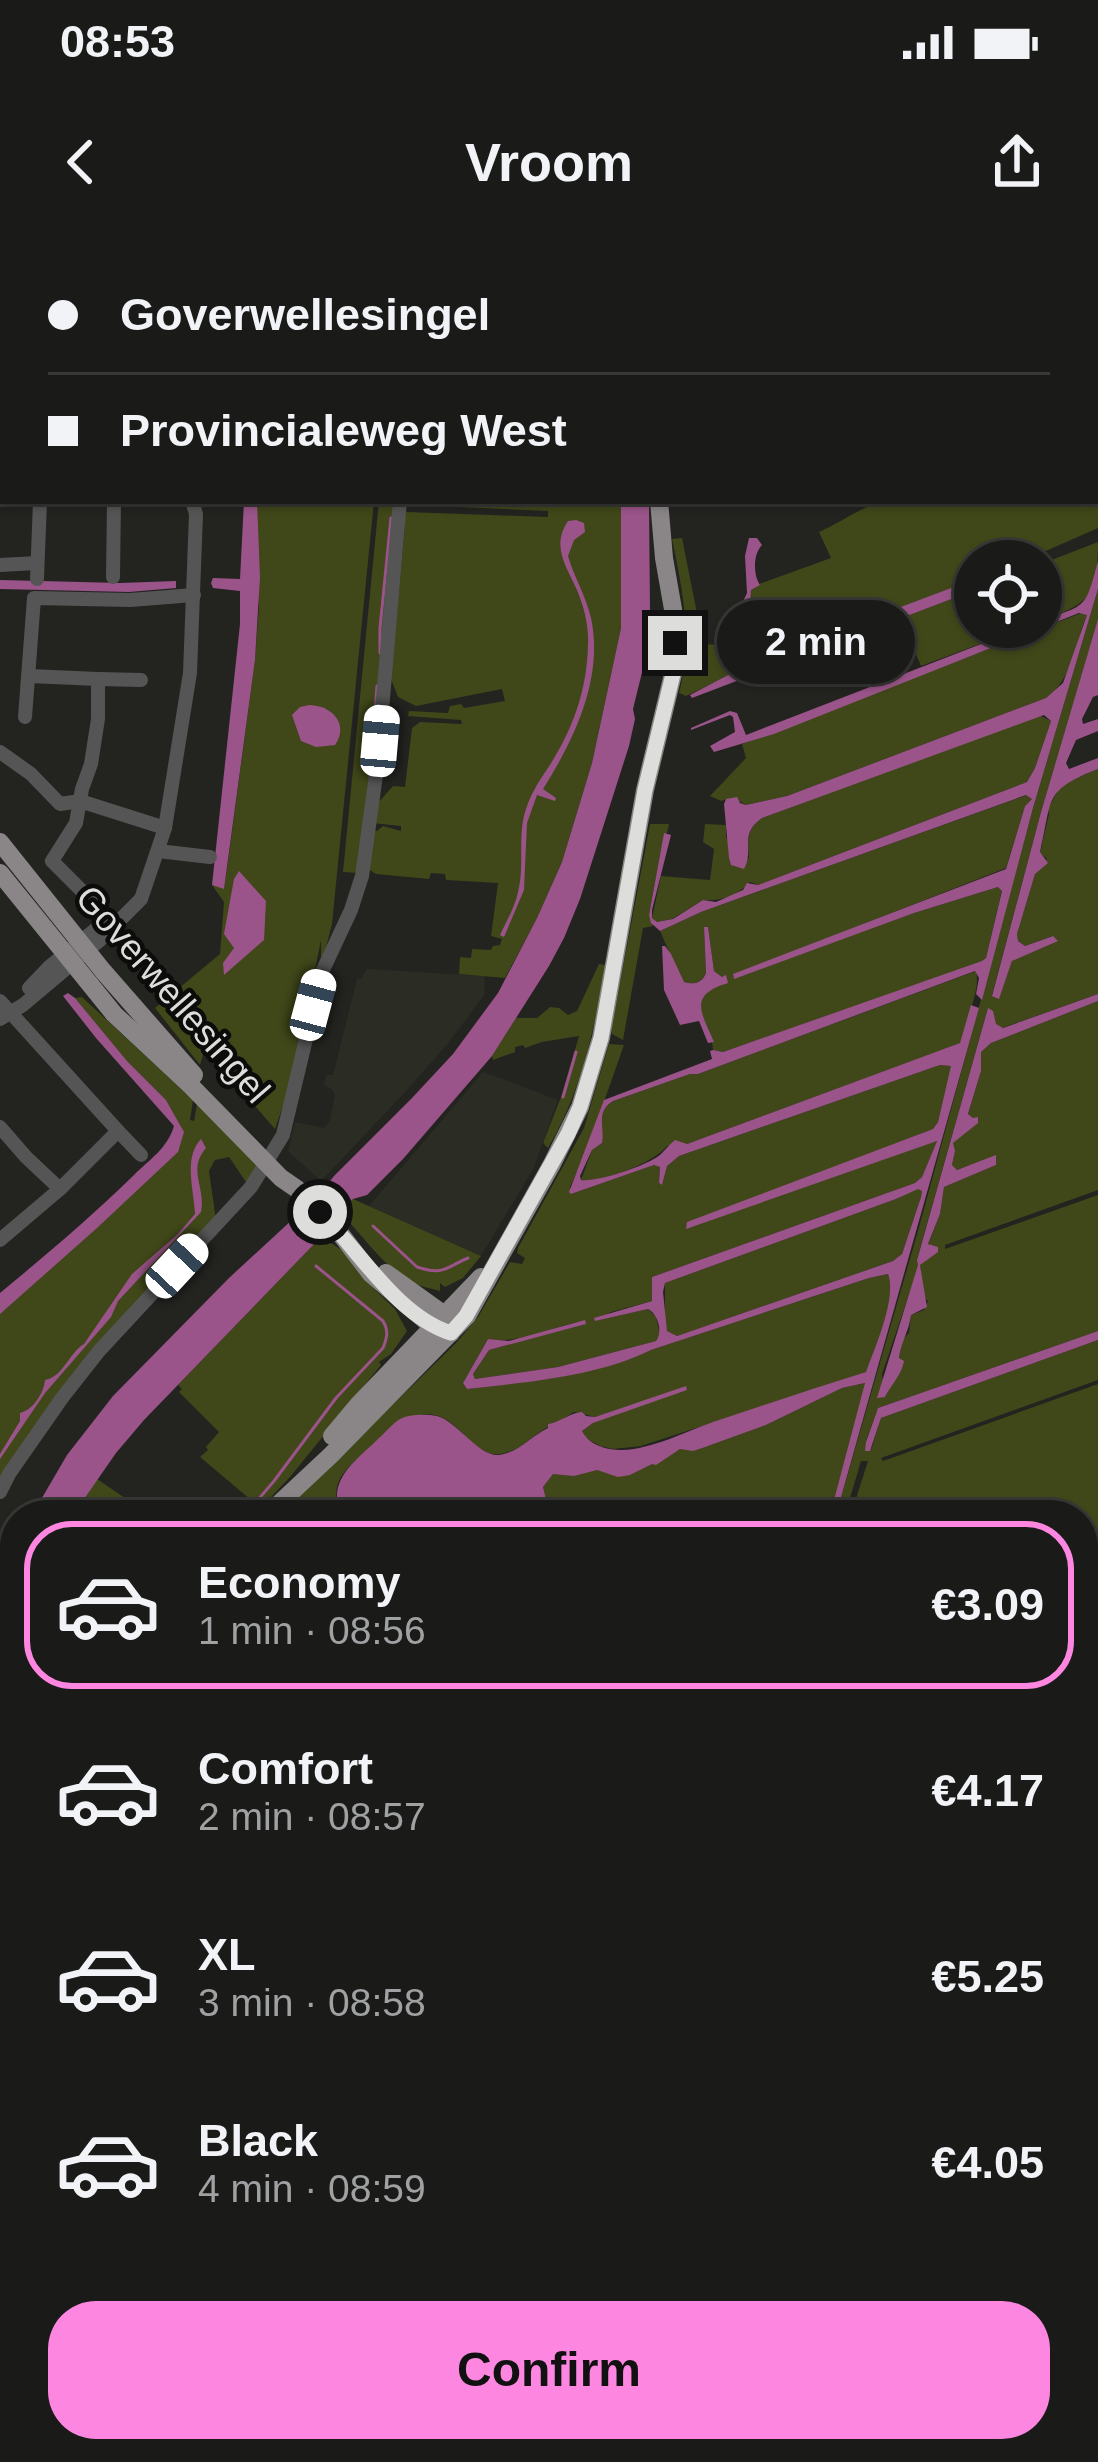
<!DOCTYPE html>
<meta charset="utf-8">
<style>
:root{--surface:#1a1a18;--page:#232321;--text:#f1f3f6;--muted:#9fa1a2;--line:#383837;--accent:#fd86e1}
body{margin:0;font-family:Arial,sans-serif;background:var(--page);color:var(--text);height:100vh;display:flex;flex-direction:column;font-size:45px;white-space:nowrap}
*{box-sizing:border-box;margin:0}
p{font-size:39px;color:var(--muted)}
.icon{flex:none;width:66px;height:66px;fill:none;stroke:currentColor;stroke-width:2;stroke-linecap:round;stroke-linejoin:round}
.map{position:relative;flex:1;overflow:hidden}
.sheet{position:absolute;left:0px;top:1260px;width:1098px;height:963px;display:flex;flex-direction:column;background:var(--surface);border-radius:48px 48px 0 0;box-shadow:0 3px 9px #0004,0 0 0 3px var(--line)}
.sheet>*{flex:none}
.hud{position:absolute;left:0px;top:0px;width:1098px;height:264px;box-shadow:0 3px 9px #0004,0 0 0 3px var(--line);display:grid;align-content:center;height:264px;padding:0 48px;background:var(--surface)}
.controls{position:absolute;left:954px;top:300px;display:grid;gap:24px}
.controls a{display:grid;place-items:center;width:108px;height:108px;border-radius:50%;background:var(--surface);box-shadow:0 3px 9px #0004,0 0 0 3px var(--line);font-size:60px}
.end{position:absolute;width:54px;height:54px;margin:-27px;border:15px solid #dddedb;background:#111;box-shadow:0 0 0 6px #111}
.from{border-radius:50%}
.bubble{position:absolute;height:84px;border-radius:42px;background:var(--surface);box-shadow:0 3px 9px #0004,0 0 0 3px var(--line);font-size:39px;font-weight:700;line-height:84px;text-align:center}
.car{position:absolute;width:36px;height:72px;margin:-36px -18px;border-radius:15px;box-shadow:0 0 9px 3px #0007;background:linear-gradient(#fff 24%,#345 0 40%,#fff 0 76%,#345 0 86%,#fff 0)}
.hud b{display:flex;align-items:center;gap:42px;height:114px;font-size:45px}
.hud b+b{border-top:3px solid var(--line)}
.hud i{width:30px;height:30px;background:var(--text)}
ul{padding:21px 0 0;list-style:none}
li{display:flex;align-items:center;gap:36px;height:168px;margin:0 24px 18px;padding:0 24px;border:6px solid transparent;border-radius:48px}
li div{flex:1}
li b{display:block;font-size:45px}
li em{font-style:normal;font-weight:700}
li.current{border-color:var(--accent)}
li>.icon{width:108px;height:108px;stroke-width:1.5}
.button{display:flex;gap:24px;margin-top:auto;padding:24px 48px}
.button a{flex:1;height:138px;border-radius:48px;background:var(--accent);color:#111;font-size:48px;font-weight:700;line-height:138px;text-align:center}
.status{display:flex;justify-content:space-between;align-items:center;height:84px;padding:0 60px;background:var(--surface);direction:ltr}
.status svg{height:33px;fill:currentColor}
header{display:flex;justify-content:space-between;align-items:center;height:156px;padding:0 48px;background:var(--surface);font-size:54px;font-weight:700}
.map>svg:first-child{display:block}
.built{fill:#2b2d24}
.green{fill:#404719}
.water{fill:#9a5489;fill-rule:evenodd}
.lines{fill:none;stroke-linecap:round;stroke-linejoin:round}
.stream{stroke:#9a5489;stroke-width:3}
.minor{stroke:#565556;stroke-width:14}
.major{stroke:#8a8688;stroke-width:18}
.route{stroke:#dddedb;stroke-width:15}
.labels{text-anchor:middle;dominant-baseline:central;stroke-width:9;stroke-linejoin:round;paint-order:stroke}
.street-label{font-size:36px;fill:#dddedb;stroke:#0c0c0b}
</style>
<div class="status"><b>08:53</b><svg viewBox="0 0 49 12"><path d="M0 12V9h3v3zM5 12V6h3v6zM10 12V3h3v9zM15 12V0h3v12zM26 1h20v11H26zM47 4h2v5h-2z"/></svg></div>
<header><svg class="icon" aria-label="back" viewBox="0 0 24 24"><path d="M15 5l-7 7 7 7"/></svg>Vroom<svg class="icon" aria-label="share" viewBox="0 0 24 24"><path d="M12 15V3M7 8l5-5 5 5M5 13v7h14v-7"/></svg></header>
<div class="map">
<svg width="1098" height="2222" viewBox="0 0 1098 2222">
<rect width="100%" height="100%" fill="#232320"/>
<g class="built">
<polygon points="367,729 485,736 484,755 449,802 407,850 321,941 288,911 295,882 324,888 330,881 335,855 332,849 324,845 326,835 333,835 357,739 361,739"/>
<polygon points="483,832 558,860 534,927 481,1016 369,966"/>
</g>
<g class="green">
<path d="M1098,215V288L1023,321H975V339L754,424L745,417L751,350L759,344L831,318L819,292C841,282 859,269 881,261H1095V216Z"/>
<polygon points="250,261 374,261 332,684 321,727 321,700 294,834 275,889 205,808 200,825 155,768 220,714 224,662 212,645 224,648 228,622 255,420 259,366"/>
<polygon points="379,261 398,261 359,633 343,632"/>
<polygon points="435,261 621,261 621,388 592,523 562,622 537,678 505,738 459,734 460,717 471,718 472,709 491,710 493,706 500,705 502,699 491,696 498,643 446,640 445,634 431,633 429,639 376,634 368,629 371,590 377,591 383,586 401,591 401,586 372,583 375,566 393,546 405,547 412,488 420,482 462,484 461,480 408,476 409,471 448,473 450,466 461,464 464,468 505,461 502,449 416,466 398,457 391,439 405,286 402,285 402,274 407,272 548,277 548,271 435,266"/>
<path d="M682,298L703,404L734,406L737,428L733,434L686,456L679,453C693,400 683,352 672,299Z"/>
<path d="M1098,302C1098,357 1090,363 1041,381V324Z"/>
<polygon points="1098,349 1098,380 1041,572 992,755 999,758 1012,721 1052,696 1025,706 1018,701 1017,694 1035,634 1047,619 1040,613 1049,574 1048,569 1061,545 1098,529 1098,754 1002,788 996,785 988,768 917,1019 919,1025 882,1134 885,1157 896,1137 902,1100 909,1093 911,1075 924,1070 928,1061 923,1056 920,1025 933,1008 928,1005 940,974 944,947 996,925 996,917 956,930 952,925 955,911 952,909 953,903 973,878 968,875 981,831 981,812 991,803 1098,761 1098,950 945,1005 945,1009 1098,955 1098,1091 878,1168 866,1201 871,1210 881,1178 1098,1100 1098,1140 881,1218 883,1221 1098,1144 1098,1341 1083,1346 1083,1275 857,1274 853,1268 868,1221 861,1221 845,1275 836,1275 918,991 1033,568"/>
<polygon points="975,350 975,387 1025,387 921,426 901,378"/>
<path d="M1084,372L1087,375C1075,402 1072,441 1046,458L787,556L746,565L737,560L727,559L721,561L710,556L746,518L742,504Z"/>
<path d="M1039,475L1051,481L1035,528L1027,542L758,645L750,642C736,657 721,661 703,660L672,679L657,682L652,678L661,636L710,640L714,609L703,602L705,584L726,585V597L749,619C748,601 746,589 762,578Z"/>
<path d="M1027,555L1032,559L1025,566L1006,628L733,735V737L914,673L998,647L1002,650L986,718L982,722L723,812L713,810C713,796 697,774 701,759C704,749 715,749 722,737L714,731L708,687L704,688L706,733C701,743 694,745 684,742L681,739L660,691L701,672Z"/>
<polygon points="650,584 669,584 667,593 664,594 649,675 653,686 643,688 623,800 612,794 611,791"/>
<path d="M599,724L605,725C595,788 581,853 548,908L543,903L561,857L579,796L542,802L525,808L523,805L515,807V812L493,820L492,816L516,778H537L550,767L559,768L568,775L577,771Z"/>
<path d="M976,731C981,752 965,779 961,803L687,904L667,906C654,923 601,943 581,940L592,910L602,903C600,888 598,870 613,861L690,834H698Z"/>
<polygon points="82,757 193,860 190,880 194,881 197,864 260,927 248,945 229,917 215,920 209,931 216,980 96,1111 0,1245 0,1061 156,927 180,885 166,860 127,821 75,758"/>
<path d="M609,804L624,805L589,904L570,947L571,954L654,925L660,927L659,943L662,945L667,925L679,916L940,825L952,826L938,882L933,889L779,949L937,901L922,937L915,943L652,1037V1061L611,1072L594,1081L648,1069L656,1077L660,1095L656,1101L558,1127L475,1139L473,1134L489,1110L585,1084V1081C554,1085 520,1105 488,1099L463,1143L467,1149C528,1142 595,1135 651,1110L869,1038L888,1034C898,1062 876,1105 867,1132L641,1206L613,1209L600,1206L584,1197L582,1191L593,1183L687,1147L595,1177L574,1172L560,1181L548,1184V1187C531,1196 521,1211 500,1214C477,1218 460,1182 438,1176C433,1174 426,1174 420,1175C401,1180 349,1221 340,1239C334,1250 336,1264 341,1275H280L457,1102L478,1077L510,1022L522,1024L525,1018L517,1013L518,1008L584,888Z"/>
<polygon points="918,948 922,951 921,957 902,1014 893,1021 677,1096 667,1091 665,1083 665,1043 896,959"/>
<path d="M353,959L481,1016L463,1038L445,1047L440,1043V1051C431,1048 420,1047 411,1042C384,1027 365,998 345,978L350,970L347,966Z"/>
<polygon points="321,997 342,1010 374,1049 395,1069 407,1091 391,1114 379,1122 381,1125 290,1237 254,1275 238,1275 251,1260 200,1217 208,1210 206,1207 219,1192 179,1152 182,1149 178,1145"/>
<polygon points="866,1143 830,1275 571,1275 575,1271 560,1267 546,1259 543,1247 553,1233 597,1230 630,1235 680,1209 708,1206 766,1185 842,1148"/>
<polygon points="97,1239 128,1260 140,1262 154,1275 73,1275"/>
<polygon points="1098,1650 1098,1749 1083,1755 1083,1657"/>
<polygon points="15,2157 15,2208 286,2208 250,2222 0,2222 0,2161"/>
<polygon points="312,2208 454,2208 418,2222 265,2222"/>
<polygon points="466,2208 620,2208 584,2222 545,2222 551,2218 539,2222 428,2222"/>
<polygon points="627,2208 770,2208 735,2222 592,2222"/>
<polygon points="779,2208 870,2208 874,2213 867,2222 744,2222"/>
</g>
<g class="water">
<polygon points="244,261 257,261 260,337 255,420 224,649 212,645 240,384 240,351 213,348 211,343 213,338 240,339"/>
<polygon points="621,261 649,261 650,371 646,416 633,469 635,479 629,506 580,659 564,698 549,726 492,816 403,919 367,955 353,959 318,992 321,997 144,1180 116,1213 73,1275 32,1275 67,1215 113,1156 229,1038 320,954 334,936 412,858 453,814 498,753 537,678 562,622 592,523 621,388"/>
<path d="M576,280L584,283L585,292L574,300L568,316C574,337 586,356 591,378C604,438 574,500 543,549L556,558L555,561L537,555L527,583L524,650L504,697L500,695C506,682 515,667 518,652C525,625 517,595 526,569C532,550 543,536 553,520C575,484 587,447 588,405C589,386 584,367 577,350C566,326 551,306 568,281Z"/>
<path d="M749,298H757L762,305C753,314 753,335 760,345L751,350L749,385L745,409L746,417L752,423L975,339V350L692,458L690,455L736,431L734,402L741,366L747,353L745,316Z"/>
<path d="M1098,321V349L1033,568L982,760L976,754L979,738L975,731L698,834H690L613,861C595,872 605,888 602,903L592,910L580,936L581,940C598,942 646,926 660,915C665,910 669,905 675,900L687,904L960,803L971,765L979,768L836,1275H830L865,1143L842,1148L766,1185L708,1206L693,1211L680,1209L656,1225L652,1224L630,1235L618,1237L597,1230L574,1236L553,1234L543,1247L546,1259L560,1267L573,1268L571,1275H341C326,1239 356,1221 379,1198C385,1193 393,1183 400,1179C409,1174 427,1174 437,1176C457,1181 479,1217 499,1215C520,1212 531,1196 548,1188V1184C561,1182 569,1173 582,1172L586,1176L595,1177L686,1146L687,1150L593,1183L582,1191C589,1205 606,1210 622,1210C653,1209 684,1192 713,1182C764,1165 815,1148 866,1132C875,1107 897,1058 888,1034L869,1038L651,1110C596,1137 527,1142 467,1149L463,1143L488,1099L509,1101L585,1080L586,1084L489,1110L473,1134L475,1139L558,1127L656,1101C663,1092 658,1074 648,1069L595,1081L594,1078L652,1061V1037L915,943L922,937L937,901L686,989L687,982L933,889L938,882L951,826L940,825L679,916L667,926L662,945L659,943L660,927L654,925L571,954L569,952L604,860L712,819L710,811L713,810L723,812L982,721L986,718L1002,651L998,647L914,673L734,739L733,734L1006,629L1025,566L1032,559L1026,555L701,672L660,691L651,683L649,675L664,593L671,595L652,670V678L657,682L673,679L703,660L716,662L743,650L747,643L758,645L1027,542L1035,528L1051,481L1044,475L762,578C738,595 755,608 744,629L731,625L729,618L724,564L726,559L737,557L740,563L746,565L787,556L1046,458L1063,443L1087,375L1079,373L774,494L714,512L710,506L735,492L733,477L730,475L691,490V488L730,471L737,473L746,495L1025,387H1041V381C1087,364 1085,370 1098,321ZM918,949L922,951L921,957L902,1014L893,1021L677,1096L667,1091L663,1052L665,1043L896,959Z"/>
<polygon points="0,340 120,343 176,341 176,348 129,352 0,349"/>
<path d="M1098,379V455L1093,457L1082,479L1083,484L1098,479V491L1076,500L1066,523L1069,529L1098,518V529C1042,551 1053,559 1040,612L1048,623L1035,634L1017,694L1018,701L1025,706L1053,696L1058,701L1012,721L999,759L992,756L1041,572Z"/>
<path d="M310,465C333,466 349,485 335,505L316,507L301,501L292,475L300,467Z"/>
<polygon points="239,631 266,661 264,700 224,735 223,723 234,708 224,694 234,639"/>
<path d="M704,687H708L714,731L722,737L726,735L728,743C688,755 701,772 714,802L708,803L699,781L680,785L664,750L662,706H665L671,714L684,742C694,745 702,743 706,733Z"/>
<path d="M68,753L75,758L127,821L166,860L184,892L178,912L97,988L0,1074V1053C46,1015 91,977 134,935C150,919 167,909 174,886L96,798L63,756Z"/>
<path d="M1098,754V761L991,803L981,812V831L968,874L973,878L978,877V883L953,903L955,911L952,925L957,930L996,915V925L944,947L940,974L928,1004L938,1007V1012L920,1025L927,1067L911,1075C909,1092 901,1101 899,1118L904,1121C902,1134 891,1145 885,1157L877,1158L918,1025L917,1020L988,768L993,771L996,784L1003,788Z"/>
<path d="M201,899L206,908C187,930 206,947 201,972L118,1061L111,1077L45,1153L0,1219V1214L20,1181V1173C33,1170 44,1153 45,1140C63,1137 69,1113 84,1104L132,1034L177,995L195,974C194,950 183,918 201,899Z"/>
<polygon points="1098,1091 1098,1100 881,1178 870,1211 865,1211 866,1202 878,1168"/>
</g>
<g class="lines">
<g class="stream">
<polyline points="860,0 860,3"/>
<polyline points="927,3 934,0"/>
<polyline points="380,413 380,388 391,278"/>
<polyline points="375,472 377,446"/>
<polyline points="563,857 576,812"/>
<path d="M373,986L417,1027C444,1036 446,1027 468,1018"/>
<path d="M245,1275L274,1241L336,1158L383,1108C387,1098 389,1091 383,1081L316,1026"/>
<polyline points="301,2222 306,2219 310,2209"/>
</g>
<g class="minor">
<polyline points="190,3 191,0"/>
<polyline points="0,78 3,45"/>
<polyline points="0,90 3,90"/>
<polyline points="0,240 3,240"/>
<polyline points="0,325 37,323"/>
<polyline points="113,337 114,261"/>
<polyline points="37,339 40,261"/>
<polyline points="29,436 98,439 98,479 91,524 82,549 76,583 52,621 95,664"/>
<polyline points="98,439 141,440"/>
<polyline points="25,477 34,358 130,360 194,355"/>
<polyline points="0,512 31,534 60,564 80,561 165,588"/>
<polyline points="158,611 210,617"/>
<polyline points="29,748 49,727 111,677"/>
<polyline points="0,761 118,891 60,949 0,1000"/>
<polyline points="0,779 23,765 99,701 141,659 165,588 190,433 196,274 192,261"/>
<polyline points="0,887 26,917 60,949"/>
<polyline points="118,891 141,915"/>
<polyline points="0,1252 9,1234 62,1158 99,1111 251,947 283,895 322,732 351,670 362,636 377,528 400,261"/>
<polyline points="1083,2053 1098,2031"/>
<polyline points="966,2222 975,2208"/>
</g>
<g class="major">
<polyline points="712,3 713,0"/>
<polyline points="0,602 103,731 194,835"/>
<polyline points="0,633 114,774 191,846 281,938 297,949 336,988 371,1034 434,1088 451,1093"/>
<polyline points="386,1033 446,1076 448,1083"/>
<polyline points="332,1196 358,1165 481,1037"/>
<polyline points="267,1275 331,1215 467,1076 552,924 580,867 601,798 645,550 674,430 674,375 664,318 659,261"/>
<polyline points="0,1900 15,1850"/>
<polyline points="1083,2096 1098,2073"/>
<polyline points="1000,2222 1010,2208"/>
</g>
</g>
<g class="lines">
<path class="route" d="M320,972C359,1010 397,1076 451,1093L466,1076L568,894L580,867L601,798L645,550L674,430L675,403"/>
</g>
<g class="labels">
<g class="street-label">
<text transform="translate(173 754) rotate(49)">Goverwellesingel</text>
</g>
</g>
</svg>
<div class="controls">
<a><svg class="icon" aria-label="locate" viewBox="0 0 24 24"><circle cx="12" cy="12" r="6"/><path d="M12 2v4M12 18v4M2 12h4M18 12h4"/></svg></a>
</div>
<i class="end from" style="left:320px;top:972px"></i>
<i class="end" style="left:675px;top:403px"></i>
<div class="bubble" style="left:717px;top:360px;width:198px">2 min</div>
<i class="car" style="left:380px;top:501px;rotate:5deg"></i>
<i class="car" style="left:313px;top:765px;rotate:15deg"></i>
<i class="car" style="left:177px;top:1026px;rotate:43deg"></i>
<div class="hud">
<b><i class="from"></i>Goverwellesingel</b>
<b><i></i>Provincialeweg West</b>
</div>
<section class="sheet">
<ul>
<li class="current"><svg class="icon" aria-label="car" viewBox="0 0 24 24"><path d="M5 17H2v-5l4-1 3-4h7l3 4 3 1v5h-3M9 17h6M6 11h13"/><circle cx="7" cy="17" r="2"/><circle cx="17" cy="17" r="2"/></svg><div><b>Economy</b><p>1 min · 08:56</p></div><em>€3.09</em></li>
<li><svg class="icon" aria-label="car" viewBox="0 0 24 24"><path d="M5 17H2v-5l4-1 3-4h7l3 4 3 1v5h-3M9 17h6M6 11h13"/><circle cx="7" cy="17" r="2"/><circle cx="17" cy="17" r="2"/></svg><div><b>Comfort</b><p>2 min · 08:57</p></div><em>€4.17</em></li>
<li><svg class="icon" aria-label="car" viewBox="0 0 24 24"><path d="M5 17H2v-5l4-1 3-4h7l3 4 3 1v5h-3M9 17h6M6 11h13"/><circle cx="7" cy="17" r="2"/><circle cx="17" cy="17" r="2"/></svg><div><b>XL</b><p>3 min · 08:58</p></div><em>€5.25</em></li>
<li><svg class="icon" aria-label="car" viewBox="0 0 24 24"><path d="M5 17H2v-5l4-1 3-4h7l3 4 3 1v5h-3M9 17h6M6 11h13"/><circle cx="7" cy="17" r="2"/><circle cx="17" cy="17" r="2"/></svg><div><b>Black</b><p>4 min · 08:59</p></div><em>€4.05</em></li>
</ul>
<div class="button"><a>Confirm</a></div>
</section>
</div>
